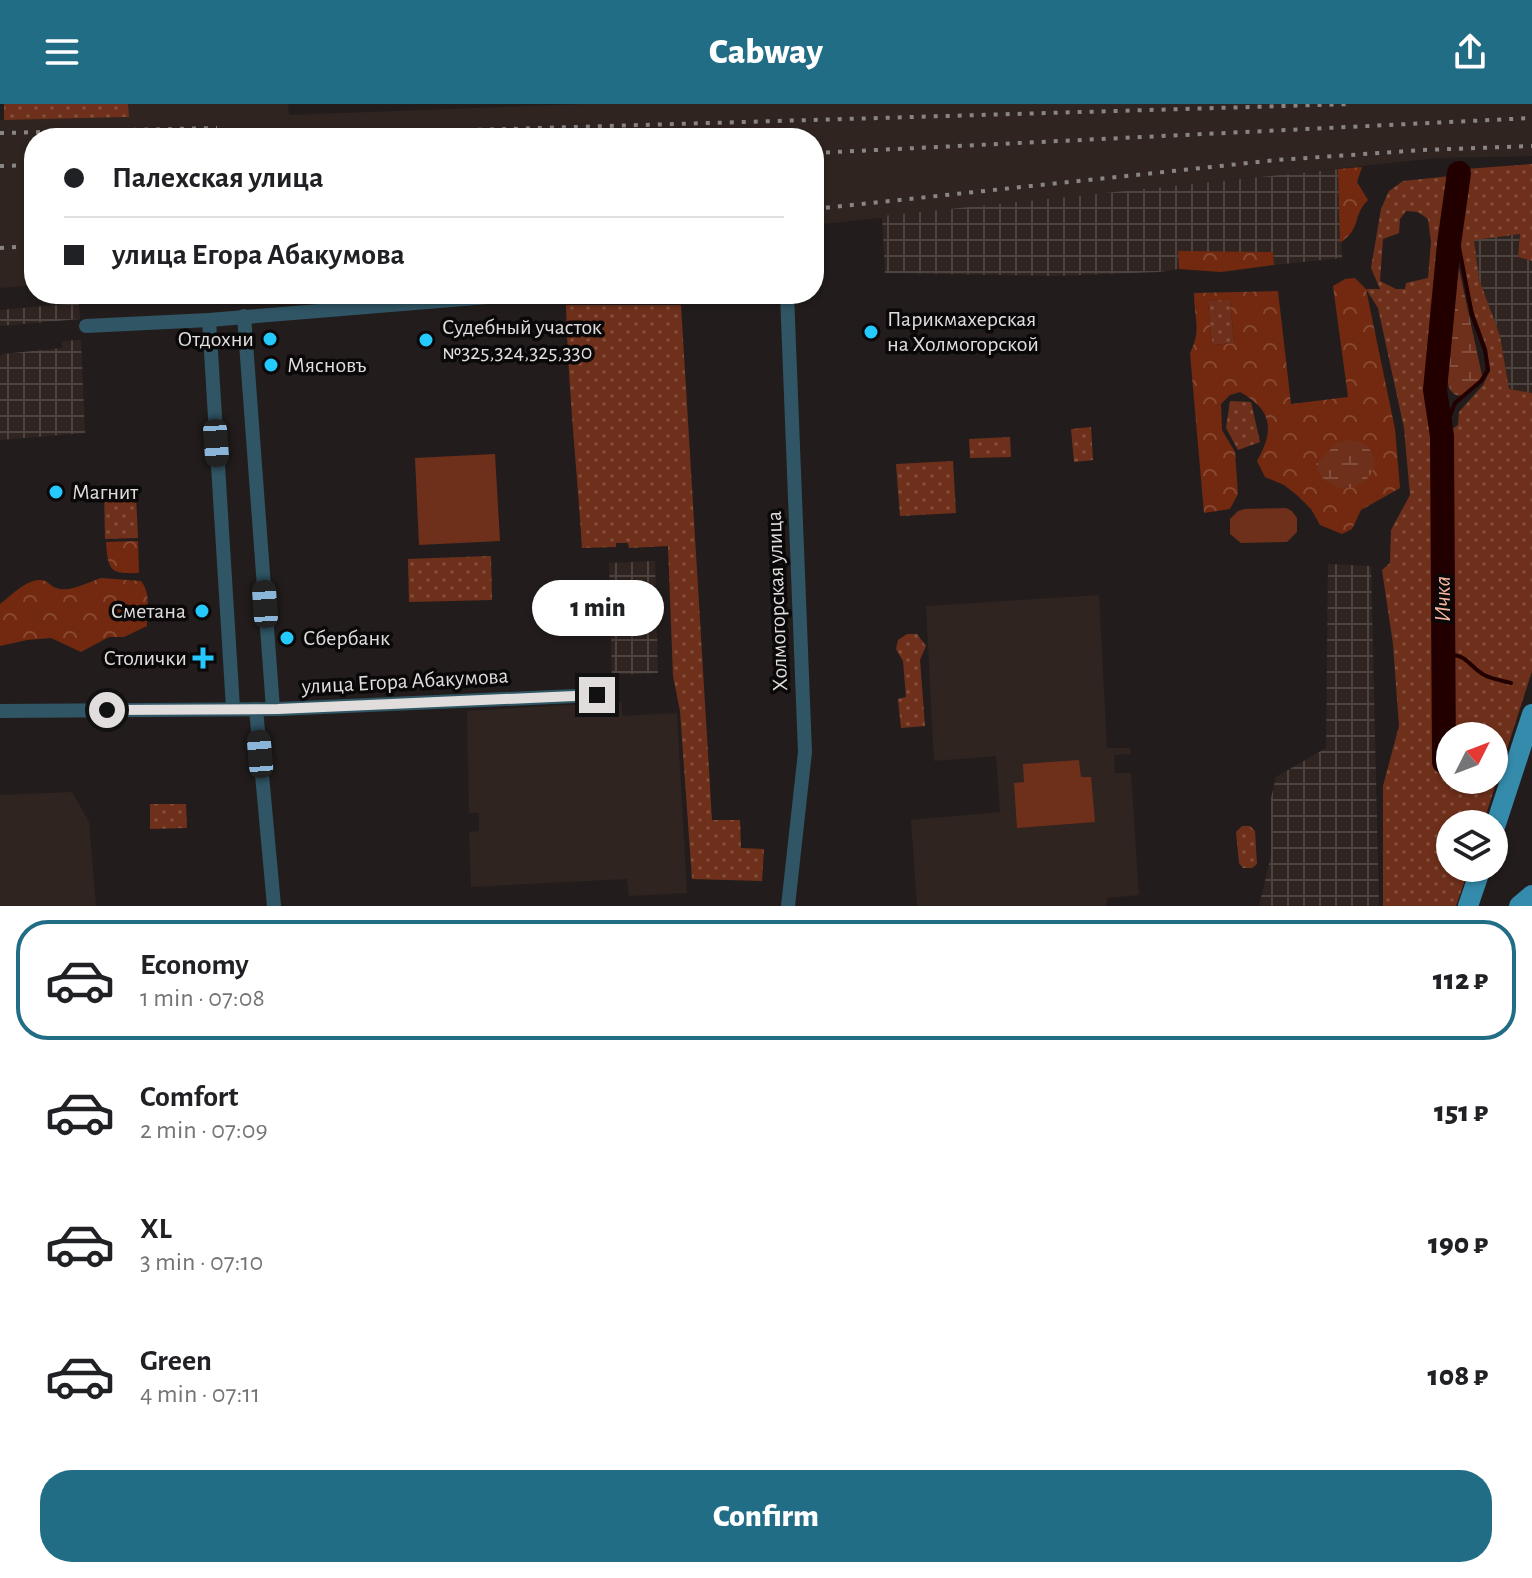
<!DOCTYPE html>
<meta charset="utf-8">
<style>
:root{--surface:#fff;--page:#f2f2f2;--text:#202124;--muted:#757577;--line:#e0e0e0;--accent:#226d86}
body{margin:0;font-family:"Alegreya Sans",sans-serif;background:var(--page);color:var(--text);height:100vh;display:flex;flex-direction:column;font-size:30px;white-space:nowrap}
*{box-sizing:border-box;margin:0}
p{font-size:26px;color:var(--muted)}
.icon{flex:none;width:44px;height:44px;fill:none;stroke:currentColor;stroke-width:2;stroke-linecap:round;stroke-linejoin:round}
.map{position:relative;height:802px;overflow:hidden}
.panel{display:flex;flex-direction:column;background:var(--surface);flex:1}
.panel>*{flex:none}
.banner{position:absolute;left:24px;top:24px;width:800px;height:176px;border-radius:32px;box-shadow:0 2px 6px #0004;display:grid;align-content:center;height:176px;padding:0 40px;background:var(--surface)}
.needle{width:52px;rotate:48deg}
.fabs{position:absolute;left:1436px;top:618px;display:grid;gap:16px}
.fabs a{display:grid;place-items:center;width:72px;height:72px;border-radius:50%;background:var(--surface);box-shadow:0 2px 6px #0004;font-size:40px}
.end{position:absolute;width:36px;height:36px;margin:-18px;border:10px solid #e0dddc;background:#111;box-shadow:0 0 0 4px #111}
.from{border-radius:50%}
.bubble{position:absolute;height:56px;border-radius:28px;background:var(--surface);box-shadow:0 2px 6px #0004;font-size:26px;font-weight:800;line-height:56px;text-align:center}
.car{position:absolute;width:24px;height:48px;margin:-24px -12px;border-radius:10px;box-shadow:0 0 6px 2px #0007;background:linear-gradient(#222 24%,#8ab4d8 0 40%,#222 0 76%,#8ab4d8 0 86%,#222 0)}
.banner b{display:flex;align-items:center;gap:28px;height:76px;font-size:30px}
.banner b+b{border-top:2px solid var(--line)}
.banner i{width:20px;height:20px;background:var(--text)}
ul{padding:14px 0 0;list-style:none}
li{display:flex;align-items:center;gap:24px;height:120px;margin:0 16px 12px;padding:0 24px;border:4px solid transparent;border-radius:32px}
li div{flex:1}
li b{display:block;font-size:30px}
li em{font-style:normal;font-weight:800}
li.current{border-color:var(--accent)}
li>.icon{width:72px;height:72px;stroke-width:1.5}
.primary-button{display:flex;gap:16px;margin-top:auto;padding:16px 40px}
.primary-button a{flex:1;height:92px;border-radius:32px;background:var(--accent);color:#fff;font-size:32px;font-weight:800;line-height:92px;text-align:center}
header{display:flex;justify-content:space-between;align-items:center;height:104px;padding:0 40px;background:var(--accent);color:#fff;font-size:36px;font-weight:800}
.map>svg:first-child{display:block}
.built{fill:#2f2420}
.industrial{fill:url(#industrial-grid)}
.grass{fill:url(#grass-dots);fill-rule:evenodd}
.forest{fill:url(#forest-crowns);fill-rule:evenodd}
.wetland{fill:url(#wetland-marsh)}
.pitch{fill:#6f301b}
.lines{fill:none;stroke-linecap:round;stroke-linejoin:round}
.stream{stroke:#230000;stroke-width:4}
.river{stroke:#230000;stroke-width:24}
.street{stroke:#305565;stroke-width:14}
.primary{stroke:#358bac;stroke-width:20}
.rail{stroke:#898584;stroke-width:4;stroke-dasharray:4 8;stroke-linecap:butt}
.route{stroke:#e0dddc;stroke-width:10}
.poi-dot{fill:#24c9fe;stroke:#0a0808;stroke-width:3}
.labels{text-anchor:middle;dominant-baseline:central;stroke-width:7;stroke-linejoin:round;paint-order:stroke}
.poi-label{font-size:22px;fill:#e0dddc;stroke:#0a0808;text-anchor:start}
.street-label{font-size:22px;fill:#e0dddc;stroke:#0a0808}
.water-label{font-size:24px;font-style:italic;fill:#fab6a1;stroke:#0a0808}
</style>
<header><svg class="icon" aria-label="menu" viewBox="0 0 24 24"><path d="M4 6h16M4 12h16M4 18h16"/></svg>Cabway<svg class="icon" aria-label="share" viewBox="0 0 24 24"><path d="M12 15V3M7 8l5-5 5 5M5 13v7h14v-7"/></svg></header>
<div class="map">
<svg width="1532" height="802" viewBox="0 0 1532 802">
<defs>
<pattern id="industrial-grid" width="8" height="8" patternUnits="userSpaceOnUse" patternTransform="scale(2)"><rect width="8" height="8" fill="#2f2420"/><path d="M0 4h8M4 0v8" fill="none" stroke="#4d4340"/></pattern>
<pattern id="grass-dots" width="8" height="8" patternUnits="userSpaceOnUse" patternTransform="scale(2)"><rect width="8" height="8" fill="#6f301b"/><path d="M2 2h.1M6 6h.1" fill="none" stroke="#834e3c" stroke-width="1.8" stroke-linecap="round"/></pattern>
<pattern id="forest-crowns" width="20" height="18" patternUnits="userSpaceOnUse" patternTransform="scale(2)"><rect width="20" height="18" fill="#73290f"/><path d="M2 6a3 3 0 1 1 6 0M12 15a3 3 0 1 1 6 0" fill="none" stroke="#874831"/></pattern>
<pattern id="wetland-marsh" width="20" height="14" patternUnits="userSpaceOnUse" patternTransform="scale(2)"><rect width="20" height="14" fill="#6f301b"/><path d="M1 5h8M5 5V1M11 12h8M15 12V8" fill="none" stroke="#834e3c"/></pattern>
</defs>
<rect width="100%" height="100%" fill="#221d1c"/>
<g class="built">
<polygon points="128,0 288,0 289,11 585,0 1532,0 1532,52 1437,54 814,121 814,34 34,34 34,181 0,184 0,16 128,13"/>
<polygon points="1099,491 1107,644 1130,644 1131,650 1114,651 1115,669 1131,669 1139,791 1107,794 1106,802 917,802 911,716 1000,708 996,652 934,657 926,502"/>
<polygon points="621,598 623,612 677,609 687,789 629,792 627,775 471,783 469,728 479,727 479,709 469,709 467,607"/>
<polygon points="72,688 89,718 96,802 0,802 0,691"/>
</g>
<g class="industrial">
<polygon points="1338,65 1342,154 1274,161 1273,148 1178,148 1179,165 1159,168 1055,172 885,169 882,112"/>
<polygon points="1520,130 1518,153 1532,157 1532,289 1509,285 1500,232 1479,175 1474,135"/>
<polygon points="79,199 80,215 0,222 0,206"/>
<polygon points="81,236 85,329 0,336 0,252 3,250 62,244 62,237"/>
<polygon points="655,457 658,569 612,571 609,459"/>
<polygon points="1328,460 1371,462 1379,802 1259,802 1271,752 1271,694 1276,673 1326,644"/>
</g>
<g class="grass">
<polygon points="4,0 128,0 129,13 4,16"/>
<path d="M1532,60V157L1518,153L1520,130L1474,136L1479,175L1500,232L1509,285L1532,289V567L1483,720H1450V764H1469L1456,802H1383V682L1399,622L1393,540L1382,466L1390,459L1391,426L1410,391L1404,324L1378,204L1366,185H1380L1371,164L1381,105L1389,87L1403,77L1451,72L1449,112L1444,140L1441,180L1435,184L1424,286L1429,322L1442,332L1458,321L1459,308L1483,281L1490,267L1487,245L1473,206L1454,117L1459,69L1466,65ZM1406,107L1418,108L1428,115L1431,138L1428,174L1406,179L1405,185H1396L1380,177L1383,135L1399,129L1400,115ZM1450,632H1494V676H1450Z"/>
<polygon points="1230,195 1234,239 1212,241 1208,197"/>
<path d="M566,201H681L712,716H740L741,744L764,745L762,777L692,775L680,607L673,572L668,442L629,444L628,439H616V443L582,444C577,363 568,283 566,201Z"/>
<polygon points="1230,297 1251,298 1260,338 1238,346 1226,324"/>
<polygon points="1091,323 1093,356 1074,358 1071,325"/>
<polygon points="1010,333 1011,353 970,354 969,335"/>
<polygon points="953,357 956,409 900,412 896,360"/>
<polygon points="104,384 136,392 138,434 105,435"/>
<polygon points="491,452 492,496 409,498 408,455"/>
<polygon points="907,530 917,530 926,542 920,556 925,622 901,624 898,595 906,593 903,557 896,545 898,536"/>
<polygon points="150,700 186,700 187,724 150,725"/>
<polygon points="1242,722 1250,722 1255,727 1257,760 1252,764 1243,764 1239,759 1236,728"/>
</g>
<g class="forest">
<path d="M1362,63L1357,78L1368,96C1351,113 1363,123 1340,139L1338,65Z"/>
<polygon points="1178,147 1273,148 1274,161 1221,168 1179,165"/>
<path d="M1355,174L1366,185L1395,325L1400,384L1361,406L1352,425L1342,430L1320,421L1311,405L1298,392L1284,381L1265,373L1257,357C1275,325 1272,306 1240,288L1230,291L1221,300L1222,326L1235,348L1238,390L1230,405L1204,409L1190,249C1202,225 1194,215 1194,189L1278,187L1291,300L1348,293L1333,182L1345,175ZM1230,196L1234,239L1212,241L1208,197Z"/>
<path d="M138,437L139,469C110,470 108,467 106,438Z"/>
<path d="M101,474L141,477C152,491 146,506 147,522L124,533H109L81,548L51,534L27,536L0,542V500C11,492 24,477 39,476C47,475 49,481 56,484C70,489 88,478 101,474Z"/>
</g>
<g class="wetland">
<path d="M1453,146H1455L1483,276C1476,283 1463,299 1452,288C1437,273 1450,170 1453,146Z"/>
<path d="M1349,336C1364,337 1374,345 1375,361C1365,392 1324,392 1316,360L1337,339Z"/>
</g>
<g class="pitch">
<polygon points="495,350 500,437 419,441 415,354"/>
<polygon points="1286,404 1292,407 1297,414 1297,428 1287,438 1241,439 1230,430 1230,415 1238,407 1245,405"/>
<polygon points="1079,656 1081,673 1091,673 1095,718 1017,724 1014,679 1024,678 1023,660"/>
</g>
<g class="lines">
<g class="stream">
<polyline points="1442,332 1455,299 1481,277 1488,266 1485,246 1472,211 1454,117"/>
<path d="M1442,551C1468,549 1466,560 1484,571C1492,575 1503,577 1511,579"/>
</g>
<polyline class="river" points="1444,658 1442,332 1435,286 1449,140 1459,69"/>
<g class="street">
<polyline points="787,190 805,648 788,802"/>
<polyline points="244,212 273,605"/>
<polyline points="209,216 233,604"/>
<polyline points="86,222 209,216 524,190"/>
<polyline points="256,605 274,802"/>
<polyline points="0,607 278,605 597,591"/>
</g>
<g class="primary">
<polyline points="1494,726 1532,610"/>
<polyline points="1468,802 1481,764"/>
<polyline points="1519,802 1532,791"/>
</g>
<g class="rail">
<polyline points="0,29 217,24"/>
<polyline points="202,34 1352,0"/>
<polyline points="814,49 1532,14"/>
<polyline points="0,62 34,61"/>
<polyline points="814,105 1277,56 1423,46 1532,42"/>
<polyline points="0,144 34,142"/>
</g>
</g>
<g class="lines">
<polyline class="route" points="107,606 278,605 597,591"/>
</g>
<g class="poi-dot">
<circle cx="871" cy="228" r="8"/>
<circle cx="270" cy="235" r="8"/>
<circle cx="426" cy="236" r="8"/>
<circle cx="271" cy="261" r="8"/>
<circle cx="56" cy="388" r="8"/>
<circle cx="202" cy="507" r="8"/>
<circle cx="287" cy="534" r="8"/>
<path d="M199 542h8v8h8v8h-8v8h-8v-8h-8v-8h8z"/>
</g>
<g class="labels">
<g class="poi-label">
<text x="887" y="215">Парикмахерская<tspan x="887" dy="25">на Холмогорской</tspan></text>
<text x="442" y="223">Судебный участок<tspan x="442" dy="25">№325,324,325,330</tspan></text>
<text x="254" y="235" text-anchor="end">Отдохни</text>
<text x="287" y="261">Мясновъ</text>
<text x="72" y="388">Магнит</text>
<text x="186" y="507" text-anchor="end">Сметана</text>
<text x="303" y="534">Сбербанк</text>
<text x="187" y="554" text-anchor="end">Столички</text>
</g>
<g class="street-label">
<text transform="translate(777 497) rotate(-92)">Холмогорская улица</text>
<text transform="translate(405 577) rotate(-3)">улица Егора Абакумова</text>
</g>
<g class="water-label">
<text transform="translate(1443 495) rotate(-90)">Ичка</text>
</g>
</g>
</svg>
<div class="fabs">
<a><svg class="needle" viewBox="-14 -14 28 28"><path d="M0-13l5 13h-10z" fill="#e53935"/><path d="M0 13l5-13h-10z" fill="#757577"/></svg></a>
<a><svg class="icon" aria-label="layers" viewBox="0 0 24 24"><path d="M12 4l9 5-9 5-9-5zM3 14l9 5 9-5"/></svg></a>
</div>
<i class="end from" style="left:107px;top:606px"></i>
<i class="end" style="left:597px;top:591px"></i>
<div class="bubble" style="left:532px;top:476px;width:132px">1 min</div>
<i class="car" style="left:216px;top:339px;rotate:176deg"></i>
<i class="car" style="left:265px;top:500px;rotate:356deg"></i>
<i class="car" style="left:260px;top:650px;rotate:355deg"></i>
<div class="banner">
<b><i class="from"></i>Палехская улица</b>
<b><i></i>улица Егора Абакумова</b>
</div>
</div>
<section class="panel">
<ul>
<li class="current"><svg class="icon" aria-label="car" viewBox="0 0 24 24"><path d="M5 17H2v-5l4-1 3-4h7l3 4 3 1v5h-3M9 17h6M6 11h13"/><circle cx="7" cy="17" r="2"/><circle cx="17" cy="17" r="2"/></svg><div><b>Economy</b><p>1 min · 07:08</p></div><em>112 ₽</em></li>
<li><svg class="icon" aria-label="car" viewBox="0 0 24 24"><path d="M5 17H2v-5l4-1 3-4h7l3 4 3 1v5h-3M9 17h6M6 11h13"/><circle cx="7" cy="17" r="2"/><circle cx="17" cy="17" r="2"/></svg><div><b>Comfort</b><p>2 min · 07:09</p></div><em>151 ₽</em></li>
<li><svg class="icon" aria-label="car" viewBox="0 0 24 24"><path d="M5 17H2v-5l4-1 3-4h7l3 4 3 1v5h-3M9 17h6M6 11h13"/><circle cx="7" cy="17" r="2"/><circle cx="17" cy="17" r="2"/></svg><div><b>XL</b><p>3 min · 07:10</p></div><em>190 ₽</em></li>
<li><svg class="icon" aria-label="car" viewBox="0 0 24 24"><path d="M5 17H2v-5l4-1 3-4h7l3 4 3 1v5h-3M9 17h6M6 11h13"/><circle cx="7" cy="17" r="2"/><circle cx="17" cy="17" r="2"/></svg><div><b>Green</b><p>4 min · 07:11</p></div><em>108 ₽</em></li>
</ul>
<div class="primary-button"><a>Confirm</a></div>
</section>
